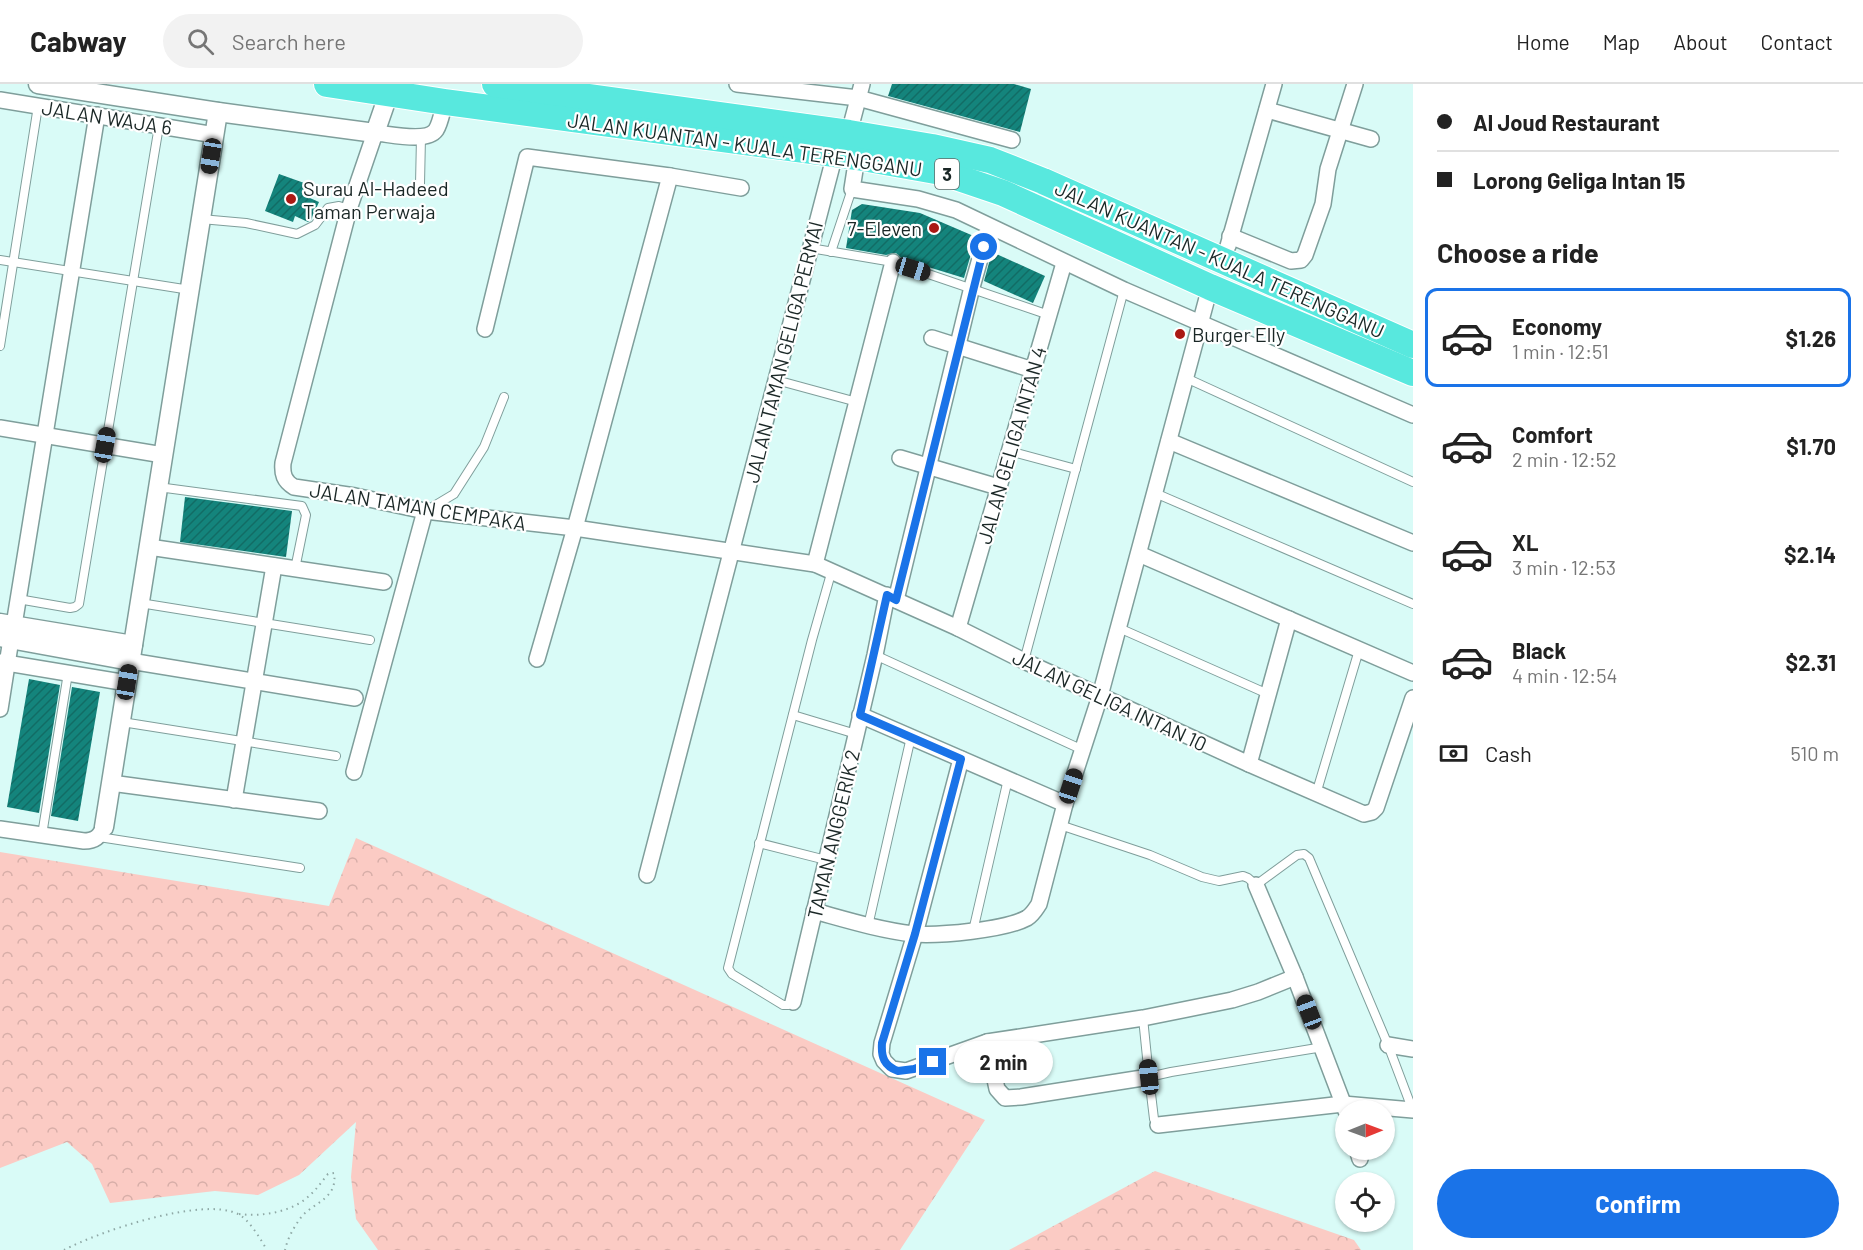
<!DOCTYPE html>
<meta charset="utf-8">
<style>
:root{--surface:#fff;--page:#f2f2f2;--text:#222;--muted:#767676;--line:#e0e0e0;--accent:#1a73e8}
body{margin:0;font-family:Barlow,sans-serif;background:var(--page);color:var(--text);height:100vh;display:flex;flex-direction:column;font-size:22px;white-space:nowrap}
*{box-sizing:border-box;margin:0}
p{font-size:20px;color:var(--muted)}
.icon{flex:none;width:33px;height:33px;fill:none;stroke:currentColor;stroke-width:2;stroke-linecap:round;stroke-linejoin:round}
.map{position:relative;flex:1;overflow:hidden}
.side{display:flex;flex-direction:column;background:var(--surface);width:450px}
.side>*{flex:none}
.guide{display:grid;align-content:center;height:132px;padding:0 24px;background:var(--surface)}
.needle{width:39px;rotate:89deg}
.tools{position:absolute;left:1335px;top:1016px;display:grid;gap:12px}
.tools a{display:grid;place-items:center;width:60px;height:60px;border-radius:50%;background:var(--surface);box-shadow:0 2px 4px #0004;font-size:30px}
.end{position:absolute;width:27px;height:27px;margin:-14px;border:8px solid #1a73e8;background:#fff;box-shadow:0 0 0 3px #fff}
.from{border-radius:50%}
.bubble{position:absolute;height:42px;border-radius:21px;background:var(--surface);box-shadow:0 2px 4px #0004;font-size:20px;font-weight:700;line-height:42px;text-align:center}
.car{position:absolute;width:18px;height:36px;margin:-18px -9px;border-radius:8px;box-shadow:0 0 4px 2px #0007;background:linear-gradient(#222 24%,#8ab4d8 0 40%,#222 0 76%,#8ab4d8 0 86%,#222 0)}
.guide b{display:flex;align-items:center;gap:21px;height:57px;font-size:22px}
.guide b+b{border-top:2px solid var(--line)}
.guide i{width:15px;height:15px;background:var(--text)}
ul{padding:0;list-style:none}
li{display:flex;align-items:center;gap:18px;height:99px;margin:0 12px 9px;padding:0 12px;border:3px solid transparent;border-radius:12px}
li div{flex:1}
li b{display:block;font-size:22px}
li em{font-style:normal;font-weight:700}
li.on{border-color:var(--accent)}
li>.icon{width:54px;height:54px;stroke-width:1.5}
h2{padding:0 24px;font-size:27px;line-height:72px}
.pay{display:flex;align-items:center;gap:15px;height:66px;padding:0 24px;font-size:22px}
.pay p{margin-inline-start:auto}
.cta{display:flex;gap:12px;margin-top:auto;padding:12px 24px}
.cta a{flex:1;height:69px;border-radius:36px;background:var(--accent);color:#fff;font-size:24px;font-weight:700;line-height:69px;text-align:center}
header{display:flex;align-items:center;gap:36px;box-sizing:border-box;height:84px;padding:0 30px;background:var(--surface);border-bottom:2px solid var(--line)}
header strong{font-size:28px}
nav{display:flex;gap:33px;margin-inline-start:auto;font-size:21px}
.search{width:420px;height:54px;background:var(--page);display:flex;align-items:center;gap:15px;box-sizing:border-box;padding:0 21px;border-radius:33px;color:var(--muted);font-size:22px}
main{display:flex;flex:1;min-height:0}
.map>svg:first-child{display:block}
.forest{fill:url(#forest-crowns)}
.building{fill:url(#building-hatch)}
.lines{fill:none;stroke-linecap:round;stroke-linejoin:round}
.service-casing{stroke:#7f9e9b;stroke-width:10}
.minor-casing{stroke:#7f9e9b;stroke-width:18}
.tertiary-casing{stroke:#7f9e9b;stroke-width:21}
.trunk-casing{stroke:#fff;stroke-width:28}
.path{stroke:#8fa9a6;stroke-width:2;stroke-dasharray:1.5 4.5;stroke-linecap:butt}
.service{stroke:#fff;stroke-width:8}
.minor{stroke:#fff;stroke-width:15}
.tertiary{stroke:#fff;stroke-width:18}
.trunk{stroke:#58e8de;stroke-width:26}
.route{stroke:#1a73e8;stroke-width:8}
.poi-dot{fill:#aa1914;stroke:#fff;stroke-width:2}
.labels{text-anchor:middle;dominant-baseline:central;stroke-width:4.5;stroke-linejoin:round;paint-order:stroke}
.shield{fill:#fff;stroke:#5f6867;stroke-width:1.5}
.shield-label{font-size:18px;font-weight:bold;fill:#1a2726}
.street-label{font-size:20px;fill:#1a2726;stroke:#fff}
.poi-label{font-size:20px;fill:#1a2726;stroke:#fff;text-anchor:start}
</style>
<header>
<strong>Cabway</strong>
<div class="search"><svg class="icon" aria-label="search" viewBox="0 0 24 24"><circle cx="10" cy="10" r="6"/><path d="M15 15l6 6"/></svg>Search here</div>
<nav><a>Home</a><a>Map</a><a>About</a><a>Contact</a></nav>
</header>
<main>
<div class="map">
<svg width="1413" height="1166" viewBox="0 0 1413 1166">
<defs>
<pattern id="forest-crowns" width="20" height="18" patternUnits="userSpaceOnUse" patternTransform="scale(1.5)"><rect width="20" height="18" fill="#fbcbc4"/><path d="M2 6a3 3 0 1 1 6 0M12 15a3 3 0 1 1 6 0" fill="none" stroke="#d7aea8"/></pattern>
<pattern id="building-hatch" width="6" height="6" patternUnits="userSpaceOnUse" patternTransform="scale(1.5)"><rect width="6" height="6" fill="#14847c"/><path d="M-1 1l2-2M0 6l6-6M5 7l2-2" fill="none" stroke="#126c65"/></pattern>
</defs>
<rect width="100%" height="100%" fill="#d9fbf7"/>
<g class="forest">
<polygon points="356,754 985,1036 900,1166 378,1166 356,1135 351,1093 356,1038 299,1091 258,1111 215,1107 110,1119 92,1080 67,1058 0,1084 0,768 329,822"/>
<polygon points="1155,1087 1354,1156 1361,1166 1009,1166"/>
</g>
<g class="building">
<polygon points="892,0 1014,0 1031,5 1020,48 888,12"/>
<polygon points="279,90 307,100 303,111 319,118 311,136 308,138 295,132 293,138 265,127"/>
<polygon points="862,120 920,129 976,153 964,194 902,175 896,169 886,171 846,164 852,126"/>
<polygon points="992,168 1045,192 1033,219 984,197"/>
<polygon points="185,413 292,427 286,473 180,458"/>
<polygon points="29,595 60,601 39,729 7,723"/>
<polygon points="72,603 100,608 78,737 51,732"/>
</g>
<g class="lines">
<defs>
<g id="service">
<polyline points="420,100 421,53"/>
<polyline points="201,135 246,139 297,150 315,141 328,124 339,122 349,125"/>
<polyline points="810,164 893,178 1049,231"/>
<polyline points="831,168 852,105"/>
<polyline points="0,176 190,206"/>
<polyline points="0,262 38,22"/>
<polyline points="1186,294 1413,398"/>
<polyline points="776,296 857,318"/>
<polyline points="1009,367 1076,385"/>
<polyline points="158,403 302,422 306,431 295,485"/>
<polyline points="1155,409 1413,520"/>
<polyline points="429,425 454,410 484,363 504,313"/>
<polyline points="18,515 70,524 75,523 79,520 159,42"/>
<polyline points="140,519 370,556"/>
<polyline points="1119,544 1268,610"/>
<polyline points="875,571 1083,666"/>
<polyline points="1024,577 1124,206"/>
<polyline points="793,631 856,650"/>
<polyline points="122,638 336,672"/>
<polyline points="1316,710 1359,566"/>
<polyline points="1060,741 1150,771 1202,793 1219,797 1243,792 1248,794 1256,801 1297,771 1304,770 1309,774 1388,961 1413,1027"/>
<polyline points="42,751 68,589"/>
<polyline points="99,753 300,784"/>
<polyline points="759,759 826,776"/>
<polyline points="868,842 911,653"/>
<polyline points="973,847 1008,695"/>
<polyline points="793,918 788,921 783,921 732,890 728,884 812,556 832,486"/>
<polyline points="1143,934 1149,993"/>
<polyline points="1158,1041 1154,1035 1149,993 1171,988 1323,963"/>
</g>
<g id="minor">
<polyline points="737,0 858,14 1012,56"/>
<polyline points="0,16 215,51"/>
<path d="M445,18C442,27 441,38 436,46C427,59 390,50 375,49L349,125L283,379C282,390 284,397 294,403L355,412L425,427L575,444L815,480L958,544L1024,577L1249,680L1364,730L1372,728L1376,724L1413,614"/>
<polyline points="1267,26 1371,55"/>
<polyline points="849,49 862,0"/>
<polyline points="857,73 852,105 918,115 956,126 1124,206 1413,331"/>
<polyline points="1230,152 1291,177 1301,176 1305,171 1323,120 1328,85 1355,0"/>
<polyline points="1228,162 1274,0"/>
<polyline points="485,245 527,73 670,92 741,104"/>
<polyline points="932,254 1033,286"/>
<polyline points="0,344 163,371"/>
<polyline points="1169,357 1413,459"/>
<polyline points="900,374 998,403"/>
<polyline points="149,463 384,498"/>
<polyline points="1139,470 1413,589"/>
<polyline points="815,480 893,178"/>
<polyline points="896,516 972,203 989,143"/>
<polyline points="14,541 97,31"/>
<polyline points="958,544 1064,179"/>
<polyline points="537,575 575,444 670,92"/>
<polyline points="130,577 355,614"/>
<polyline points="0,578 127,599"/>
<polyline points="0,625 11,555"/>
<polyline points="860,631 1065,720"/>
<polyline points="961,675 915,850 882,959 881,970 884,977 892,985 906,987 987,958 1143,934 1232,916 1258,908 1295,893"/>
<polyline points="1249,680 1289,535"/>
<polyline points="354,688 425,427"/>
<polyline points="111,699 319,727"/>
<polyline points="234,716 274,482"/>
<path d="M0,745L84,757C95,757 99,753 104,743"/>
<polyline points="647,791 835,70"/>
<polyline points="1256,801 1295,893 1346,1027"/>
<path d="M814,827C847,836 879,846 913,850C939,852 1005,846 1027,834C1033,830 1035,826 1039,820L1065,720L1100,612L1210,203"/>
<polyline points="793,918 875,571 887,511"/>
<polyline points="987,958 997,1005 1005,1014 1021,1013 1149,993"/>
<polyline points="1388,961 1413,965"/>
<polyline points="1158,1041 1343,1020 1413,1026"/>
<polyline points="1357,1065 1360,1075"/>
</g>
<g id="tertiary">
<polyline points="38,0 218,28 375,49 392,0"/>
<polyline points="0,539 133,561"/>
<polyline points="0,553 130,577"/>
<polyline points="104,743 218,28"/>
</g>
<g id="trunk">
<polyline points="327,0 445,18 857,73 941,88 1003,109 1210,203 1413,289"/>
<polyline points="495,0 849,49 932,63 990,76 1043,97 1413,261"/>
</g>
</defs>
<use href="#service" class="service-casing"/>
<use href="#minor" class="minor-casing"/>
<use href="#tertiary" class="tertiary-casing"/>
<use href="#trunk" class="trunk-casing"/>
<g class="path">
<path d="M239,1130C262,1133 293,1128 310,1111C317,1105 322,1097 328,1090L334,1089C338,1114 315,1118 302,1132C294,1143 288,1153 285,1166"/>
<path d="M64,1166C98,1148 202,1112 238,1130C249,1135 261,1156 267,1166"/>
</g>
<use href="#service" class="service"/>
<use href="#minor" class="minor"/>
<use href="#tertiary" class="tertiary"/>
<use href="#trunk" class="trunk"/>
</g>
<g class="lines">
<path class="route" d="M933,978L914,985L898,987C884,982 881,973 882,959L915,850L961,675L860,631L887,511L896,516L984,163"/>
</g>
<g class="poi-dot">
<circle cx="291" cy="115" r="6"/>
<circle cx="934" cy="144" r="6"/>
<circle cx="1180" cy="250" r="6"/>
</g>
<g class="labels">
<rect class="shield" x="935" y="75" width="24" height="30" rx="4.5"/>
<g class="shield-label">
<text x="947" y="90">3</text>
</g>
<g class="street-label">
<text transform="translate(107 33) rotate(9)">JALAN WAJA 6</text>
<text transform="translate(745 60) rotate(8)">JALAN KUANTAN - KUALA TERENGGANU</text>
<text transform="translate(1220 175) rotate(24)">JALAN KUANTAN - KUALA TERENGGANU</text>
<text transform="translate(783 268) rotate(-76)">JALAN TAMAN GELIGA PERMAI</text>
<text transform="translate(1011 361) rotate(-74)">JALAN GELIGA INTAN 4</text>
<text transform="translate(418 422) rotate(9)">JALAN TAMAN CEMPAKA</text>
<text transform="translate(1110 616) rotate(25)">JALAN GELIGA INTAN 10</text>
<text transform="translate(833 750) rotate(-77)">TAMAN ANGGERIK 2</text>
</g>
<g class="poi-label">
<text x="303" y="104">Surau Al-Hadeed<tspan x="303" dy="23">Taman Perwaja</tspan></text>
<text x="922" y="144" text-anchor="end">7-Eleven</text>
<text x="1192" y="250">Burger Elly</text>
</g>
</g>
</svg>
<div class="tools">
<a><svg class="needle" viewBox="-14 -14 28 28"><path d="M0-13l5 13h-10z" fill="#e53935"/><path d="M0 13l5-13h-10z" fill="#767676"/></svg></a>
<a><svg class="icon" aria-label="locate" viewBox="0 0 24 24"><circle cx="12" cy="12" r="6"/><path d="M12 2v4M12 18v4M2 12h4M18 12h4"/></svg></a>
</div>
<i class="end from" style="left:984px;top:163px"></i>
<i class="end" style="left:933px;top:978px"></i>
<div class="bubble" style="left:954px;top:957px;width:99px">2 min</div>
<i class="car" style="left:211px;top:72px;rotate:189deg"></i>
<i class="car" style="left:913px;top:185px;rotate:107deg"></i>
<i class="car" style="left:105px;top:361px;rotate:10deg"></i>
<i class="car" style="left:127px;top:598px;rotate:9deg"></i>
<i class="car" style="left:1071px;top:702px;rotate:18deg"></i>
<i class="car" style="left:1309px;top:928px;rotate:339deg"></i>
<i class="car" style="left:1149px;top:993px;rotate:354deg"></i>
</div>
<section class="side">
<div class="guide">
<b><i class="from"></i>Al Joud Restaurant</b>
<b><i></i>Lorong Geliga Intan 15</b>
</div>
<h2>Choose a ride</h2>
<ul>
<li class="on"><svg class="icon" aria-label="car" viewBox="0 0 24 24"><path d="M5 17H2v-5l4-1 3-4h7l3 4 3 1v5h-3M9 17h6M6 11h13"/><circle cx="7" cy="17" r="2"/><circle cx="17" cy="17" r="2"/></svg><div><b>Economy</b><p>1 min · 12:51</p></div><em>$1.26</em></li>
<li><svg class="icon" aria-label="car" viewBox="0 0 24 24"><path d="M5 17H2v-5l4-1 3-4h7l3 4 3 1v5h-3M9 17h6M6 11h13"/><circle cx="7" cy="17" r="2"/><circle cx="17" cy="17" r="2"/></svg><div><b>Comfort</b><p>2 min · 12:52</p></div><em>$1.70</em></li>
<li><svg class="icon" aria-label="car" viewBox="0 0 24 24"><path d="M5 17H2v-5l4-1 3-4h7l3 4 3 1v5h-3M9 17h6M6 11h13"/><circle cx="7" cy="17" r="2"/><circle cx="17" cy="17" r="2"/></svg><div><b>XL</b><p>3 min · 12:53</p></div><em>$2.14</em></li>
<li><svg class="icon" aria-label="car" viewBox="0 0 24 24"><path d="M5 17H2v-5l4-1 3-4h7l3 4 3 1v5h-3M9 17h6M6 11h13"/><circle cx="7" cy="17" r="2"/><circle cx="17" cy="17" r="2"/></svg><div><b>Black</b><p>4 min · 12:54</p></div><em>$2.31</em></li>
</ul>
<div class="pay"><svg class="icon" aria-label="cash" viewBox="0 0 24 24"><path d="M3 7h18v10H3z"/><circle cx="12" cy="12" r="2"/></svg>Cash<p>510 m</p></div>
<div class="cta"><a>Confirm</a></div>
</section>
</main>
